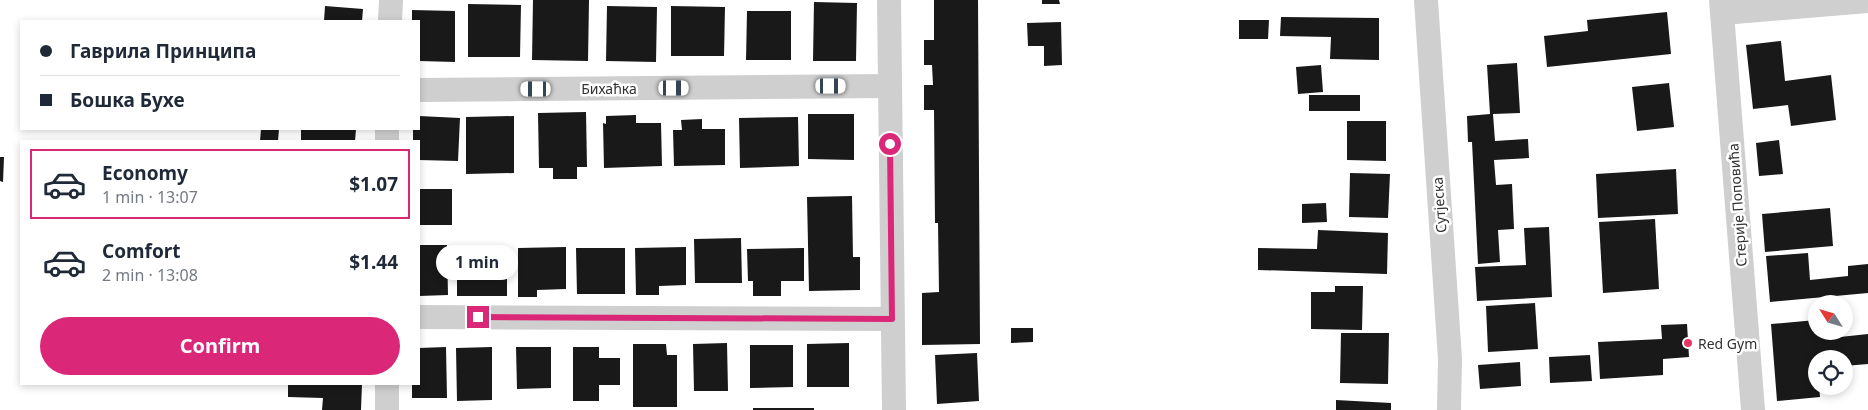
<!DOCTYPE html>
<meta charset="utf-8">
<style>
:root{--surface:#fff;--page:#f6f6f7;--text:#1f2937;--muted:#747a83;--line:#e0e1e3;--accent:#db2777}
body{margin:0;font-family:"Noto Sans",sans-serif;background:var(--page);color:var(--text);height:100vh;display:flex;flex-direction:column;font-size:19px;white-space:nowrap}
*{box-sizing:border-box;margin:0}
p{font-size:16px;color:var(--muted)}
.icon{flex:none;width:28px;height:28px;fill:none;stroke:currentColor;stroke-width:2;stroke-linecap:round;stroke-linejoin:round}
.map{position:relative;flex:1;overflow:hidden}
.panel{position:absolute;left:20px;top:140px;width:400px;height:245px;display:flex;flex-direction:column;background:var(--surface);border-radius:0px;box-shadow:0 2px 8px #0003}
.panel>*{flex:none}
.hud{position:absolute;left:20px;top:20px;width:400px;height:110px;border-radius:0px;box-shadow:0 2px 8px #0003;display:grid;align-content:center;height:110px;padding:0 20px;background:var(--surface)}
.needle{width:32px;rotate:307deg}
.buttons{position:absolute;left:1808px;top:295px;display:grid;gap:10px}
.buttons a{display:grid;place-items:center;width:45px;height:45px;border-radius:50%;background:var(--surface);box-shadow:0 2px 8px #0003;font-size:25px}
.end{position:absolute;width:22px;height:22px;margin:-11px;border:6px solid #db2777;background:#fff;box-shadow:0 0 0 2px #fff}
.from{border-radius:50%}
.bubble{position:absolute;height:35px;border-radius:18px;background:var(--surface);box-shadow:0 2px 8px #0003;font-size:16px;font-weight:700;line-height:35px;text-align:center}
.car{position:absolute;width:15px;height:30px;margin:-15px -8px;border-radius:6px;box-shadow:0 0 4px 1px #0007;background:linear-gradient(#fff 24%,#345 0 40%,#fff 0 76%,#345 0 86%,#fff 0)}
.hud b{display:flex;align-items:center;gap:18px;height:48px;font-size:19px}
.hud b+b{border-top:1px solid var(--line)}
.hud i{width:12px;height:12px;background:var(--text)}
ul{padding:9px 0 0;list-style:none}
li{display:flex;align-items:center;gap:15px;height:70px;margin:0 10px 8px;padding:0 10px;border:2px solid transparent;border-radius:0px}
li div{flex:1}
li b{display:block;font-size:19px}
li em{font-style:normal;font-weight:700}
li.active{border-color:var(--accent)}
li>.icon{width:45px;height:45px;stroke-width:1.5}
.action{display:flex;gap:10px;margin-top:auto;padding:10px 20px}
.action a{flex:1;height:58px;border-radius:30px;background:var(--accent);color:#fff;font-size:20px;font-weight:700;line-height:58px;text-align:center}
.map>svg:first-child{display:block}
.building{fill:#191919}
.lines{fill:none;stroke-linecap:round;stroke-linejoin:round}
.street{stroke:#cfcfcf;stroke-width:24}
.route{stroke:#db2777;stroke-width:6}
.poi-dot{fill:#e73664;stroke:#fff;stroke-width:2}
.labels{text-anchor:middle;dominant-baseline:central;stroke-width:5;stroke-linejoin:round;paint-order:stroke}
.street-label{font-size:14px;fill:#323232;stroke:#fff}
.poi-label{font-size:14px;fill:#323232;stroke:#fff;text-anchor:start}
</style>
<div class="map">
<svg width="1868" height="410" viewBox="0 0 1868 410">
<rect width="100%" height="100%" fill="#fff"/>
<g class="building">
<polygon points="533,0 589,0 588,61 532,60"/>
<polygon points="934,0 978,0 980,344 922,345 922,293 939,292 938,223 935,223 934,110 924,110 924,85 933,85 932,65 924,65 924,40 934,40"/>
<polygon points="1042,0 1059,0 1060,4 1042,4"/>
<polygon points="814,2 857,3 856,61 813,61"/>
<polygon points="468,4 521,5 520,57 468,57"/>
<polygon points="325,6 363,9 362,21 324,21"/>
<polygon points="607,6 657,7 656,62 606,61"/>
<polygon points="671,6 725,7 724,56 671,56"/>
<polygon points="412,10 455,11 455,62 419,61 419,21 412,21"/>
<polygon points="747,11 791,11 791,60 746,60"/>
<polygon points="1667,12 1671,54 1547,67 1544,36 1588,31 1587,20"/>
<polygon points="1281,17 1379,18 1379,60 1330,59 1331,37 1280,36"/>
<polygon points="1239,20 1269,20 1268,39 1239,39"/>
<polygon points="1061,22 1062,65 1044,66 1044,46 1028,46 1027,23"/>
<polygon points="1781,41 1785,81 1831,75 1836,120 1791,126 1788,105 1753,109 1746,45"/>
<polygon points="1517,63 1520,113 1493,114 1495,141 1528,139 1529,158 1494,160 1496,185 1512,184 1514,229 1498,230 1500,262 1478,264 1472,142 1468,142 1467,116 1490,114 1487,65"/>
<polygon points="1321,65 1323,92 1298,94 1296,67"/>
<polygon points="1669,83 1674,127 1637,131 1632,87"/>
<rect x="1309" y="95" width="51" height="16"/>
<polygon points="586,112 587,167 577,167 577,179 553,179 553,168 539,168 538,113"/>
<polygon points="808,114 854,114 854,160 808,159"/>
<polygon points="636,115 636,123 661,123 662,166 604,168 603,123 606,124 606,116"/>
<polygon points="419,116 460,118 458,161 419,160 419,141 413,141 413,129 419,129"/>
<polygon points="514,116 514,173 466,174 466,117"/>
<polygon points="798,117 799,166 740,168 739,118"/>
<polygon points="702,119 702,129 725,129 725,165 674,166 673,130 682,130 681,120"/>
<polygon points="1347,121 1386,121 1386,161 1347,160"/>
<polygon points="261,129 279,129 278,141 260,141"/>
<polygon points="301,129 356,129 355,141 301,141"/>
<polygon points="1779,140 1783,174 1759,176 1756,143"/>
<polygon points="0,157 4,157 3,182 0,181"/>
<polygon points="1676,169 1678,214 1598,218 1596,174"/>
<polygon points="1350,173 1390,174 1388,218 1349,217"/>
<rect x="419" y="189" width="33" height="36"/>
<polygon points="852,196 853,257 860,257 860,290 809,291 807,197"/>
<polygon points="1326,203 1327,222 1302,223 1302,204"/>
<polygon points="1830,208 1833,246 1765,252 1762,214"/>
<polygon points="1655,219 1659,289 1603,293 1599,222"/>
<polygon points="1549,227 1552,297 1477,301 1475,267 1526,265 1524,228"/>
<polygon points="1318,230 1388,233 1387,274 1258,270 1258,248 1317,249"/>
<polygon points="741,238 742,283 695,283 694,239"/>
<polygon points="419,245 447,245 448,295 419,296"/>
<polygon points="566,247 566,289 537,290 537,297 518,297 518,248"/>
<polygon points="686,247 686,285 659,286 659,295 636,295 635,248"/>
<polygon points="576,248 625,248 625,294 577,294"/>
<polygon points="804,248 804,281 781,281 781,296 753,296 753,281 748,281 747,249"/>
<polygon points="1808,253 1810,280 1848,276 1848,266 1868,264 1868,293 1770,302 1766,256"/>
<rect x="457" y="256" width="50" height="40"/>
<polygon points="1335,286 1363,286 1362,330 1311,329 1311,292 1335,292"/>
<polygon points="1535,303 1538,349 1488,352 1486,306"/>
<polygon points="1816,320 1816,331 1840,331 1840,337 1868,334 1868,364 1844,366 1844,359 1816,359 1816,386 1819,386 1820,397 1777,401 1771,324"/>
<polygon points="1687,324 1689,357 1663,359 1663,375 1600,379 1598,342 1662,339 1661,325"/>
<polygon points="1011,328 1033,328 1033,342 1011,343"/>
<polygon points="1341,333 1389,333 1388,384 1340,383"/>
<polygon points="727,343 728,391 694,391 693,344"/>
<polygon points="849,343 849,387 807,387 807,344"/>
<polygon points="633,344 666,344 667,355 677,355 677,407 633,407"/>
<polygon points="750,345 793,345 793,387 750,388"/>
<polygon points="446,347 447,398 412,398 412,384 419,384 419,348"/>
<polygon points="492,347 492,400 457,401 456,348"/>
<polygon points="516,347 551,347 551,388 517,389"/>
<polygon points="573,347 599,347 599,358 620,358 620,385 599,385 599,401 573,401"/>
<polygon points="977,353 979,401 937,404 935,355"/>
<polygon points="1590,355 1592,381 1550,383 1549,357"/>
<polygon points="1520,362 1521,386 1480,389 1478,365"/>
<polygon points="288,384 362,384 361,410 322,410 323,398 288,397"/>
<polygon points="1336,400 1391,403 1391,410 1336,410"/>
<rect x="753" y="408" width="61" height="2"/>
</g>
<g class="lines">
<g class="street">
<polyline points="889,0 894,410"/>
<polyline points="1426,0 1450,359 1449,410"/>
<polyline points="1721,0 1753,410"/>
<polyline points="1723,13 1868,1"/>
<polyline points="390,21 391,0"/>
<polyline points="419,90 890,86"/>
<polyline points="387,129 387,141"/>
<polyline points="419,317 892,319"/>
<polyline points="387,384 387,410"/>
</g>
</g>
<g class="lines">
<polyline class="route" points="478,317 892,319 890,144"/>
</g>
<circle class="poi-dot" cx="1688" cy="343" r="5"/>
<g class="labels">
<g class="street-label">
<text x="609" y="88">Бихаћка</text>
<text transform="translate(1439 205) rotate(-94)">Сутјеска</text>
<text transform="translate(1737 205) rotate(-94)">Стерије Поповића</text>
</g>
<g class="poi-label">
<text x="1698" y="343">Red Gym</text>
</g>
</g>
</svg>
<div class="buttons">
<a><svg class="needle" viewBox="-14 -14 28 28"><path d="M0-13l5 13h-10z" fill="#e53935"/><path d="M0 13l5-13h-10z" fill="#747a83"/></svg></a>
<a><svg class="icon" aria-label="locate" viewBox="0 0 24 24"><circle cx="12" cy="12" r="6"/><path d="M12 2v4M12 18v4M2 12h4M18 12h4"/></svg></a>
</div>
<i class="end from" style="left:890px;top:144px"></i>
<i class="end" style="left:478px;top:317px"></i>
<div class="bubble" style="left:436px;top:245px;width:82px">1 min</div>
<i class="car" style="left:831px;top:86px;rotate:90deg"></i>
<i class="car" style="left:674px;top:88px;rotate:90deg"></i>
<i class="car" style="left:536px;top:89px;rotate:270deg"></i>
<div class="hud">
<b><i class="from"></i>Гаврила Принципа</b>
<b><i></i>Бошка Бухе</b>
</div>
<section class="panel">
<ul>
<li class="active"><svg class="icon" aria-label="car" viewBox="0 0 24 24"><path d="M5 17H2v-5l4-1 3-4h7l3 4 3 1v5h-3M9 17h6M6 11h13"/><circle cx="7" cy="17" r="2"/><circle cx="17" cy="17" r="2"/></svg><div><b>Economy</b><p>1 min · 13:07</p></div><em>$1.07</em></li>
<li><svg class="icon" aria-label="car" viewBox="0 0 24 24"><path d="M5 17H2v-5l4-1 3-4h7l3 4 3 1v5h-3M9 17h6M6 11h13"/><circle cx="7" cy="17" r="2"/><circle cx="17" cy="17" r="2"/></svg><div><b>Comfort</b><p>2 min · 13:08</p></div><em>$1.44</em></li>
</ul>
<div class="action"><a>Confirm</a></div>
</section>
</div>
